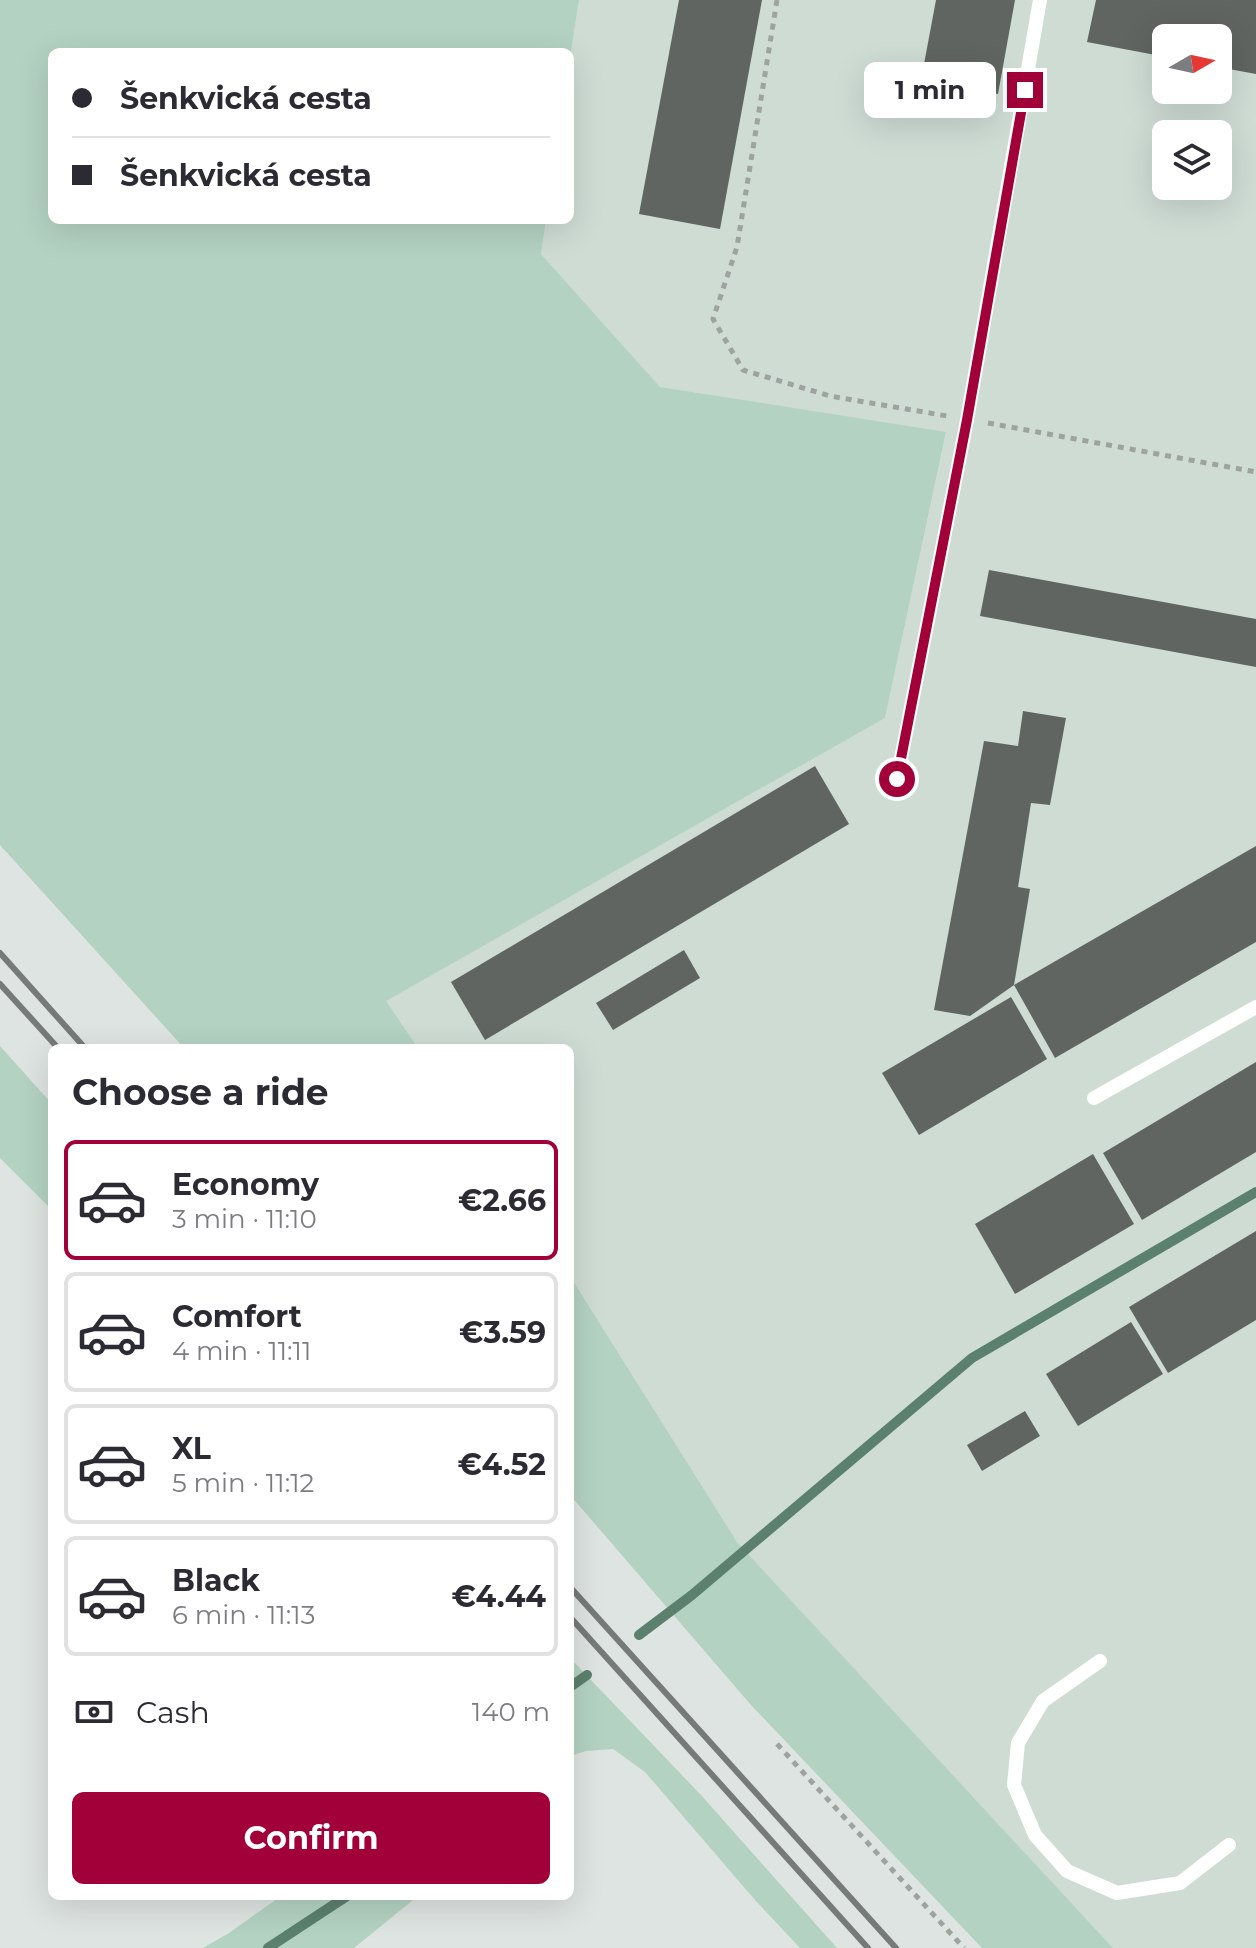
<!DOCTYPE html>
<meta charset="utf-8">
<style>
:root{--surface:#fff;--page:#f7f7f7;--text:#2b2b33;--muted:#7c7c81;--line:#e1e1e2;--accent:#a10038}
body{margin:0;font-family:Montserrat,sans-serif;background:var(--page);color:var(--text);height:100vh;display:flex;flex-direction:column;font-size:30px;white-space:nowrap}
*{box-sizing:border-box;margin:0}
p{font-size:26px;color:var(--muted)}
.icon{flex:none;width:44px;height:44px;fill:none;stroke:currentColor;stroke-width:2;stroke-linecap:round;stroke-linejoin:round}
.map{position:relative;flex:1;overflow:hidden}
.details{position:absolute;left:48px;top:1044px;width:526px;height:856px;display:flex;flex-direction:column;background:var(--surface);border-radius:12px;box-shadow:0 8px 32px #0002}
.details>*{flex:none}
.top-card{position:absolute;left:48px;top:48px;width:526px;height:176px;border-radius:12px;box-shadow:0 8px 32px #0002;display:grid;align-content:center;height:176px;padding:0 24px;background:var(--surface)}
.needle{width:52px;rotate:81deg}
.fabs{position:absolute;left:1152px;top:24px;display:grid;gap:16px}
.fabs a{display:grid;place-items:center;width:80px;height:80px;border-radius:12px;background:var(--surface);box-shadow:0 8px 32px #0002;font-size:40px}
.end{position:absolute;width:36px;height:36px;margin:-18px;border:10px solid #a10038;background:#fff;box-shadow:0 0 0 4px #fff}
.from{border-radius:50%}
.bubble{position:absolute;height:56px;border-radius:12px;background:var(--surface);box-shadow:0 8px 32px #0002;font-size:26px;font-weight:700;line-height:56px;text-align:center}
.top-card b{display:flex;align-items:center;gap:28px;height:76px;font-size:30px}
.top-card b+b{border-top:2px solid var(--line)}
.top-card i{width:20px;height:20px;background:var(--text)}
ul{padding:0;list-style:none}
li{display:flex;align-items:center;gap:24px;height:120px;margin:0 16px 12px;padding:0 8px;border:4px solid var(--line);border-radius:12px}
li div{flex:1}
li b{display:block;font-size:30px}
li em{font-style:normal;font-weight:700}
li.on{border-color:var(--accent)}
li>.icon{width:72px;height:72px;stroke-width:1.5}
h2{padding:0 24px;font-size:36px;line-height:96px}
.pay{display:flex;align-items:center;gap:20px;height:88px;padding:0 24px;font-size:30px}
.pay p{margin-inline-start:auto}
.button{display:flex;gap:16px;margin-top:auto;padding:16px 24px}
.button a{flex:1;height:92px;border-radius:12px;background:var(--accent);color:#fff;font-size:32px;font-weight:700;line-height:92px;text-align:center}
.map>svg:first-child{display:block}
.built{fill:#cedcd4;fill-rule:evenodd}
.green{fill:#b3d2c2}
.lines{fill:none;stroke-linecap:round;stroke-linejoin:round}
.stream{stroke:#5c806e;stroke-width:10}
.building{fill:#606562}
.path{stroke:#9ea3a0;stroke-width:5;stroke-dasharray:6 6;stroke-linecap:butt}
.service{stroke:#fff;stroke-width:14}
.rail{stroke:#767a78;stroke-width:6}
.route{stroke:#a10038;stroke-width:10}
</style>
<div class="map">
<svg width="1256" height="1948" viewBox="0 0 1256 1948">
<rect width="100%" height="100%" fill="#dee4e1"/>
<path class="built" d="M579,0H1256V1948H1113L737,1542L570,1276V1048H418L385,1001L885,718L946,433L660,387L541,254L546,220H570V58ZM1166,38H1218V90H1166ZM1166,134H1218V186H1166Z"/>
<g class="green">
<polygon points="0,0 579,0 570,58 570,52 52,52 52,220 546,220 541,254 660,387 946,432 885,718 386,1001 418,1048 184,1048 0,845"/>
<polygon points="0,1046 52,1104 52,1210 0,1158"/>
<polygon points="570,1276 737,1542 1113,1948 982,1948 751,1705 570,1495"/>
<polygon points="570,1658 701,1795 837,1948 800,1948 755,1900 645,1772 613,1749 586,1751 570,1756"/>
<polygon points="281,1896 418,1896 354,1948 203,1948 229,1933"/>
</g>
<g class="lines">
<g class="stream">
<polyline points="639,1635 692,1595 972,1358 1256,1192"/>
<polyline points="570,1687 587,1675"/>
<polyline points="268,1948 347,1896"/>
</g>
</g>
<g class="building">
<polygon points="679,0 762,0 720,229 639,214"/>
<polygon points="936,0 1015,0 998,94 921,80"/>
<polygon points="1096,0 1256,0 1256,74 1218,67 1218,38 1166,38 1166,57 1087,42"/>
<polygon points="989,570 1256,619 1256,667 980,616"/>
<polygon points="1023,711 1066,718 1050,805 1031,803 1018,887 1030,889 1014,985 970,1016 934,1010 984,741 1018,746"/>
<polygon points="815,766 849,824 485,1040 451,982"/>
<polygon points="1256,846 1256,942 1055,1058 1014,985"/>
<polygon points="684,950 700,978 613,1030 596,1003"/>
<polygon points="1011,997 1047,1059 919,1135 882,1073"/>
<polygon points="1256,1062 1256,1152 1142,1220 1103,1153"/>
<polygon points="1093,1154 1134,1224 1015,1294 975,1224"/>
<polygon points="1256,1231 1256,1320 1168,1373 1129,1307"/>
<polygon points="1131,1322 1163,1374 1078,1426 1046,1374"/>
<polygon points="1025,1411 1040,1436 982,1471 967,1445"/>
</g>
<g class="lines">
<g class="path">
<polyline points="777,0 737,247 713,319 743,370 830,396 947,416"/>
<polyline points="988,423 1256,472"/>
<polyline points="777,1744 964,1948"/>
</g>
<g class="service">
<polyline points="897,779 967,420 1040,0"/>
<polyline points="1094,1098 1256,1007"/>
<polyline points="1100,1661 1043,1701 1018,1743 1014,1785 1035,1835 1067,1871 1117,1893 1180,1883 1229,1845"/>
</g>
<g class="rail">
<polyline points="0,953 85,1048"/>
<polyline points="0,984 58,1048"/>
<polyline points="570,1587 896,1948"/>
<polyline points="570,1617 868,1948"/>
</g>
</g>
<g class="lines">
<polyline class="route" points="897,779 967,420 1025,90"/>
</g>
</svg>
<div class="fabs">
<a><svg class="needle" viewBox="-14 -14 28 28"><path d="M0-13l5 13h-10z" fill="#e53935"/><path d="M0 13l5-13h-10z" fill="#7c7c81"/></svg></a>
<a><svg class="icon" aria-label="layers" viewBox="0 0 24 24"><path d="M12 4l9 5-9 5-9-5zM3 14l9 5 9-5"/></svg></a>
</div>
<i class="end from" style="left:897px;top:779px"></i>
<i class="end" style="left:1025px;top:90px"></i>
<div class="bubble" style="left:864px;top:62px;width:132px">1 min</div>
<div class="top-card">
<b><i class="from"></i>Šenkvická cesta</b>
<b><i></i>Šenkvická cesta</b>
</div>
<section class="details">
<h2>Choose a ride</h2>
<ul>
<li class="on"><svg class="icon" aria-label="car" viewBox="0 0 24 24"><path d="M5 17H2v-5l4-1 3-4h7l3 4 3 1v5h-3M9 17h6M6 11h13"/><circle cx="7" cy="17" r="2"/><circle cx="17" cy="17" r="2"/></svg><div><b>Economy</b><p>3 min · 11:10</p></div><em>€2.66</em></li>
<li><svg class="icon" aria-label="car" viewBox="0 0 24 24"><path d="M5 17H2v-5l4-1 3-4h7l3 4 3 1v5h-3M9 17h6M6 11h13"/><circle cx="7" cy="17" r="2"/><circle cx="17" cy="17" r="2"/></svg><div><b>Comfort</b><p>4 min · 11:11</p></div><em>€3.59</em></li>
<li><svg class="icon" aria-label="car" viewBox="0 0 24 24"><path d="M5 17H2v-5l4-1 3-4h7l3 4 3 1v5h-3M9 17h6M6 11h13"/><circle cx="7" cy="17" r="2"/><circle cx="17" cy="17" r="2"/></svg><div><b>XL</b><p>5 min · 11:12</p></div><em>€4.52</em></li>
<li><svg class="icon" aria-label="car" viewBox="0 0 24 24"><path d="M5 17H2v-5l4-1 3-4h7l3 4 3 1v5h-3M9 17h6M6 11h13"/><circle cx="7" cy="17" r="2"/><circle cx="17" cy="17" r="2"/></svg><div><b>Black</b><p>6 min · 11:13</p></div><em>€4.44</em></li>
</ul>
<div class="pay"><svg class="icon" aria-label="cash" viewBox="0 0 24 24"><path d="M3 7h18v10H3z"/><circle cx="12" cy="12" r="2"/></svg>Cash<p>140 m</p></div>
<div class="button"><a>Confirm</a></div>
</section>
</div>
